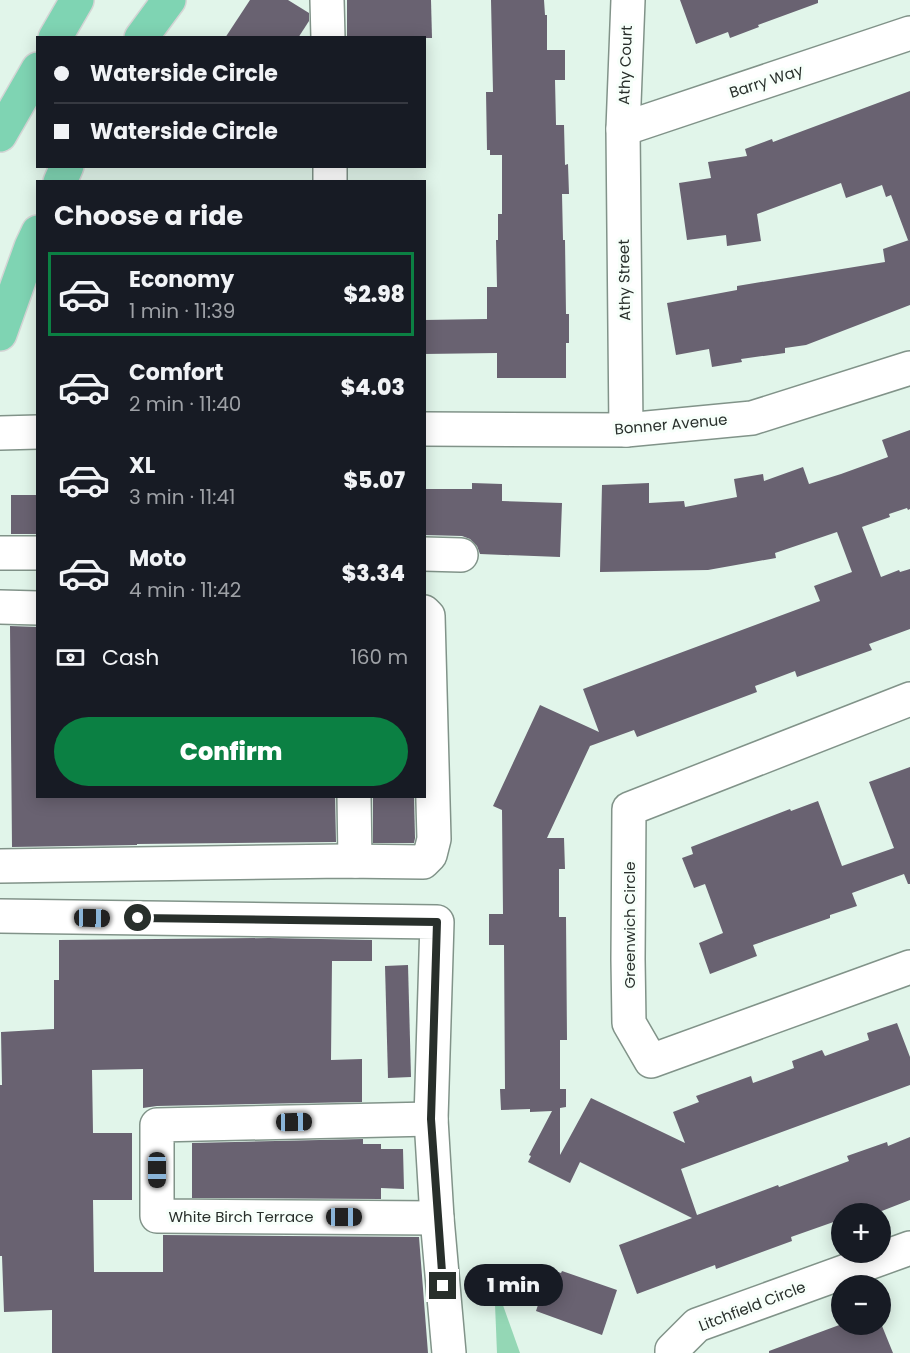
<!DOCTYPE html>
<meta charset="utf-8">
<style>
:root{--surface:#171b24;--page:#20242c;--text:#f1f3f6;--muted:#9ea1a6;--line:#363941;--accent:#0b8043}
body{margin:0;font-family:Poppins,sans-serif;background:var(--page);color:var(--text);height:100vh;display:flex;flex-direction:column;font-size:22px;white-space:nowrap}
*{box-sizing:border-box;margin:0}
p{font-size:20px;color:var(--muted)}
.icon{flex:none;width:33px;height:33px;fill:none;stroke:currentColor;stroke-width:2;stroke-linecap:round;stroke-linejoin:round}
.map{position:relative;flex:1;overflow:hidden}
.drawer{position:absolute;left:36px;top:180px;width:390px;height:618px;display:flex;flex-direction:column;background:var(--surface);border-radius:0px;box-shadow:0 3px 15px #0003}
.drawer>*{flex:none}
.hud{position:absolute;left:36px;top:36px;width:390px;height:132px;border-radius:0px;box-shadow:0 3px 15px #0003;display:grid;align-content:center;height:132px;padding:0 18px;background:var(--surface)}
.fabs{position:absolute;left:831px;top:1203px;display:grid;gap:12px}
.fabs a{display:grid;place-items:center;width:60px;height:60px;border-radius:50%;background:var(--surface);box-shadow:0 3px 15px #0003;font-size:30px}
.end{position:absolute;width:27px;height:27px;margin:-14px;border:8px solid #282f2b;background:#fff;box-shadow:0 0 0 3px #fff}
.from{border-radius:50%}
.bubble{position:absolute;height:42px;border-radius:21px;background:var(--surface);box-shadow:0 3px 15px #0003;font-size:20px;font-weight:800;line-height:42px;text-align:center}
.car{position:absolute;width:18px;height:36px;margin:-18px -9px;border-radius:8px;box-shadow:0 0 4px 2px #0007;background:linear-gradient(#222 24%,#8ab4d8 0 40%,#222 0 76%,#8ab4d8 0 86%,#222 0)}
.hud b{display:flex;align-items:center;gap:21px;height:57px;font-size:22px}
.hud b+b{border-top:2px solid var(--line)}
.hud i{width:15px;height:15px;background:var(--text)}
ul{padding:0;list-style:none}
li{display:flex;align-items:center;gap:18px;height:84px;margin:0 12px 9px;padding:0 6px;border:3px solid transparent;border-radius:0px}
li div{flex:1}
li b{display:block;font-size:22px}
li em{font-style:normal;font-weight:800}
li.current{border-color:var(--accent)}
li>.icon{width:54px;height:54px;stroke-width:1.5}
h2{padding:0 18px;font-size:27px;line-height:72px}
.pay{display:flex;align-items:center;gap:15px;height:66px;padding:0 18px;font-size:22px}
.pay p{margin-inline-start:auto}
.button{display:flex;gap:12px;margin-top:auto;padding:12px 18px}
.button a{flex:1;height:69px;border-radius:36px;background:var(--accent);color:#fff;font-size:24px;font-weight:800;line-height:69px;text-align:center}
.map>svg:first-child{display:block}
.green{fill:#94d7b5}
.building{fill:#696271}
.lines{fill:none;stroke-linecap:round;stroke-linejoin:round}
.minor-casing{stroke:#819389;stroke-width:36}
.major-casing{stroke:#d4d5d5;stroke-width:36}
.minor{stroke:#fff;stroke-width:33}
.major{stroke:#7fd4b3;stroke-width:33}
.route{stroke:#282f2b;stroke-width:8}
.labels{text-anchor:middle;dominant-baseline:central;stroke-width:6;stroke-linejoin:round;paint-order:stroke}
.street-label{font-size:15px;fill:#282f2b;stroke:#f7fffa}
</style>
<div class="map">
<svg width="910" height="1353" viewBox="0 0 910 1353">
<rect width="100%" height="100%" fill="#e1f5ea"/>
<polygon class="green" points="494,1280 520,1353 497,1353"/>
<g class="building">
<polygon points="250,0 288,0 309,13 309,21 298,38 225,38"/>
<polygon points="347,0 431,0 432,38 347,38"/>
<polygon points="491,0 544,0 545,15 547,15 547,50 565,50 565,80 555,80 556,125 564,125 565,165 568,164 569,194 562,194 563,240 565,240 566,314 569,314 569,343 566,343 566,378 497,378 497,353 424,354 424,320 487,319 487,287 497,287 496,240 498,240 498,214 502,214 502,155 490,155 490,150 487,150 486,92 493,92"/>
<polygon points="680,0 818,0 818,3 758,25 759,27 730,38 728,32 696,44"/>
<polygon points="910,91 910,305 806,345 785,348 785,353 741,359 742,362 712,367 709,349 676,355 667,303 737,290 737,286 885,262 883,249 909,240 908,240 891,195 886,197 882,185 846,198 841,183 757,214 761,241 727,246 726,235 687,240 679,183 711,178 708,162 747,156 745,149 772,139 773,142"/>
<polygon points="910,430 910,509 908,510 907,508 889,514 890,517 862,527 881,577 899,570 900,572 910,569 910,629 869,644 872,650 797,677 795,671 755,686 757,692 637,737 634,730 590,746 547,838 564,838 565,869 559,869 559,917 566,917 567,1040 560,1040 560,1089 566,1089 566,1107 560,1108 560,1155 591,1098 685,1143 673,1112 699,1102 696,1096 751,1076 753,1083 794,1068 792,1061 822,1050 825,1056 869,1040 867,1033 897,1023 910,1057 910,1085 681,1169 697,1215 778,1185 779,1187 849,1161 847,1156 887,1142 888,1146 910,1137 910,1200 874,1214 840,1214 842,1219 791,1237 792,1241 716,1269 715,1265 637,1294 619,1245 692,1218 580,1162 570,1183 528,1162 531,1156 529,1155 552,1111 530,1112 530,1109 501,1110 500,1089 505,1089 504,945 489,945 489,914 503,914 502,810 493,806 540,705 599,732 583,689 820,601 814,586 852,572 837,532 775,553 776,558 708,570 600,572 602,485 649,483 649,503 684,501 685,507 737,497 734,479 763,474 764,481 803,467 809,484 841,474 888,457 882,440"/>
<polygon points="472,483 502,484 502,501 562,503 560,557 480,554 477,546 470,539 462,536 424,535 424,489 472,489"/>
<rect x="11" y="495" width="27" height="39"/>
<polygon points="10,626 38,627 38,796 335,796 336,842 137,844 137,845 12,847"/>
<polygon points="910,767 910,884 908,884 904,874 852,893 857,906 830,915 830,918 753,945 757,956 710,974 699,943 723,933 705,884 694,888 682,858 693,854 691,847 790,809 791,811 818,801 842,866 894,848 869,782"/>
<polygon points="373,796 414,796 415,838 414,843 373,843"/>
<polygon points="269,938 372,940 372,961 332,961 331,1060 362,1059 362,1102 157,1106 143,1108 143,1069 92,1070 93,1133 132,1133 132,1200 93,1200 94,1272 163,1272 163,1235 419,1237 428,1353 52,1353 52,1310 4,1312 2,1256 0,1256 0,1085 2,1085 1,1032 54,1029 54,980 59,980 59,940"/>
<polygon points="408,965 411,1077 388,1078 385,966"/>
<polygon points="363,1139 363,1144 381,1144 381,1149 403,1149 404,1189 381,1188 381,1199 192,1198 192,1143"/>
<polygon points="550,1269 561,1273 562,1271 617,1290 602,1335 536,1311"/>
<polygon points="880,1321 893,1353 769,1353 769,1351 842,1324 880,1324"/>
</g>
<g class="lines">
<defs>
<g id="minor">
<polyline points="327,0 328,38"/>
<polyline points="623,129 910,33"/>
<polyline points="330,166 330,182"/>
<polyline points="424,429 626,430 752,418 910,368"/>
<polyline points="626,430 623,129 628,0"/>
<polyline points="0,433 38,432"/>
<polyline points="0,553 38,553"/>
<polyline points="424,554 461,555"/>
<polyline points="0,607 38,608"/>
<polyline points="910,699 629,809 628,959 629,1023 651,1061 910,967"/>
<polyline points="354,796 355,861"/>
<polyline points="0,866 344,861 423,862 430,855 434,839 428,616 424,612"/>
<polyline points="0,916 437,922 431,1119 437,1218 449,1353"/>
<polyline points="431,1119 157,1125 157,1216 437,1218"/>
<polyline points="672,1353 672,1350 697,1325 910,1248"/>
</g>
<g id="major">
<polyline points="55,38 77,0"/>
<polyline points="141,38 169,0"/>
<polyline points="0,135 38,69"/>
<polyline points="60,182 67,166"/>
<polyline points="0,334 31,247 38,232"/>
</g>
</defs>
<use href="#minor" class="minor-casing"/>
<use href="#major" class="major-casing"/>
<use href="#minor" class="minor"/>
<use href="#major" class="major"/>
</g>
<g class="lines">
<polyline class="route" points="138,918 437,922 431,1119 443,1286"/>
</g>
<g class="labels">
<g class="street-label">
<text transform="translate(625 65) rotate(-88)">Athy Court</text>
<text transform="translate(766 81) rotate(-18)">Barry Way</text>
<text transform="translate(624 280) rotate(-91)">Athy Street</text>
<text transform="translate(671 424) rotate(-5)">Bonner Avenue</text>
<text transform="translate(629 925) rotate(-90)">Greenwich Circle</text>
<text x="241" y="1216">White Birch Terrace</text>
<text transform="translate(752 1306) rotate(-21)">Litchfield Circle</text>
</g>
</g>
</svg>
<div class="fabs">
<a>+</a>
<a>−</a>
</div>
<i class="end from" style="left:138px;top:918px"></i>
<i class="end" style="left:443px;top:1286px"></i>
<div class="bubble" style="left:464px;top:1264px;width:99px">1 min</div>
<i class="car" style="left:92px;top:918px;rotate:91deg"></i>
<i class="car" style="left:294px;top:1122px;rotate:89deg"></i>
<i class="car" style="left:157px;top:1170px;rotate:180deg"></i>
<i class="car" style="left:344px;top:1217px;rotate:90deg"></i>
<div class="hud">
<b><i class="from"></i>Waterside Circle</b>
<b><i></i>Waterside Circle</b>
</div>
<section class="drawer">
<h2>Choose a ride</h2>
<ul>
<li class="current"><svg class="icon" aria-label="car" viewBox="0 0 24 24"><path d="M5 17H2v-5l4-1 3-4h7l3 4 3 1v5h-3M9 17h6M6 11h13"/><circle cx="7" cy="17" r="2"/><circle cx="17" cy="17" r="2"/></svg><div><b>Economy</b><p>1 min · 11:39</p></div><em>$2.98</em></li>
<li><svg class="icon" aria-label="car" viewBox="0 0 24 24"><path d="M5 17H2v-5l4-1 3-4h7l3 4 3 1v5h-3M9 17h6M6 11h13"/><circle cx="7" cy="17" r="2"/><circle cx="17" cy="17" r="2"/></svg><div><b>Comfort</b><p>2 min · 11:40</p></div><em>$4.03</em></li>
<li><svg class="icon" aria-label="car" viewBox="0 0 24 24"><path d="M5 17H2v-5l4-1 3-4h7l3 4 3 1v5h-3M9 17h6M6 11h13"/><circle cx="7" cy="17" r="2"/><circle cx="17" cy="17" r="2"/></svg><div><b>XL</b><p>3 min · 11:41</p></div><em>$5.07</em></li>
<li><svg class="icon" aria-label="car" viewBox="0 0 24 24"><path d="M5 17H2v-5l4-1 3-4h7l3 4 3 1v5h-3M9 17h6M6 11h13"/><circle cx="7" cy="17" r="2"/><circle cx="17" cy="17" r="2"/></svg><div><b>Moto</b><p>4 min · 11:42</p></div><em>$3.34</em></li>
</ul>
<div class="pay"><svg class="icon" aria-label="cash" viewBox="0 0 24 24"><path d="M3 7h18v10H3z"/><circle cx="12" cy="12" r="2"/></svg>Cash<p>160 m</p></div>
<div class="button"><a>Confirm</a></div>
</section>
</div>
